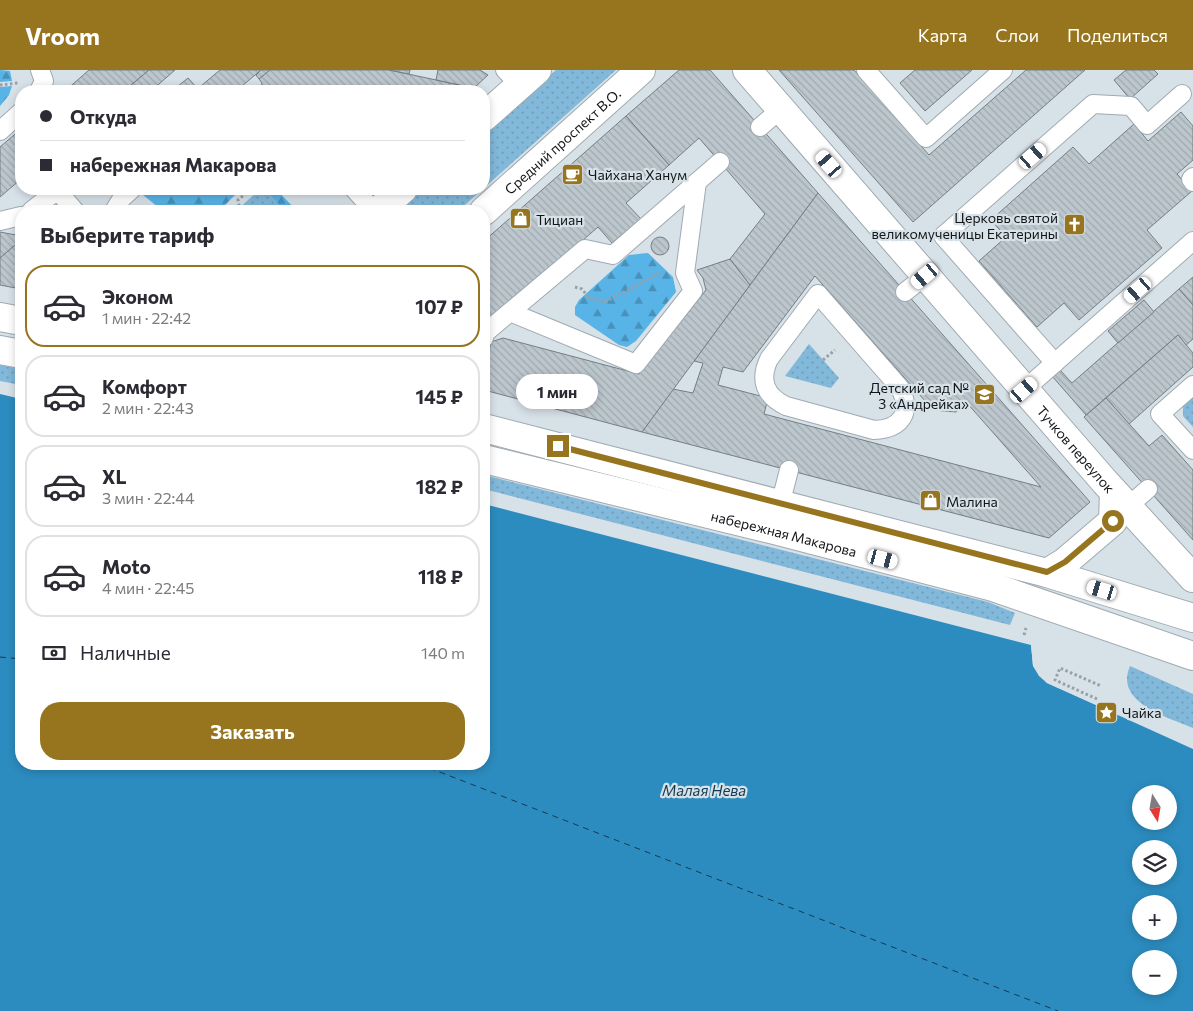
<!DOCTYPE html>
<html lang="ru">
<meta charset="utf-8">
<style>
:root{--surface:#fff;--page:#f2f2f3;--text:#2b2b33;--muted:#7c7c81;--line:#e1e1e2;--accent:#96751e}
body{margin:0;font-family:Commissioner,sans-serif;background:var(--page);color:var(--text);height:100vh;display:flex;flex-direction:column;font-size:19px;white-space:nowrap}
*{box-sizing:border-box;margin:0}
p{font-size:16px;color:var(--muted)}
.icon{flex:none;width:28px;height:28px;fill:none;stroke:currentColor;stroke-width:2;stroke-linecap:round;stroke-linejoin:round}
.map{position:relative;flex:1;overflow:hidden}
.drawer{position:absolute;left:15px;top:135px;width:475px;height:565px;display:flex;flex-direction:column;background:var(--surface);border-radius:20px;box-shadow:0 2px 8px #0003}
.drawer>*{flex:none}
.hud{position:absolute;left:15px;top:15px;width:475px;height:110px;border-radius:20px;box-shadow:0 2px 8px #0003;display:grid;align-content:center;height:110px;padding:0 25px;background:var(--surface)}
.needle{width:32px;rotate:169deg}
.tools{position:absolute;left:1132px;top:715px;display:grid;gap:10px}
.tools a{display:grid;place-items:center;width:45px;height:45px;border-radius:50%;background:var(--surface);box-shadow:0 2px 8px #0003;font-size:25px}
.end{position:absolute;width:22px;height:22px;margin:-11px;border:6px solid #96751e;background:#fff;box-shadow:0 0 0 2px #fff}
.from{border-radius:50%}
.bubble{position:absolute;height:35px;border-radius:18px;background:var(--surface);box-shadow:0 2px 8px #0003;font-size:16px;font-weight:700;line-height:35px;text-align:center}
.car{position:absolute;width:15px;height:30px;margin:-15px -8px;border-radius:6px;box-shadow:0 0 4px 1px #0007;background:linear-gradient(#fff 24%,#345 0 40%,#fff 0 76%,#345 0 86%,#fff 0)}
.hud b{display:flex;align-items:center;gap:18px;height:48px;font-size:19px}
.hud b+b{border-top:1px solid var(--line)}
.hud i{width:12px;height:12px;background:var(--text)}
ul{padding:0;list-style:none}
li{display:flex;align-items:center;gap:15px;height:82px;margin:0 10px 8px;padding:0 15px;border:2px solid var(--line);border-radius:20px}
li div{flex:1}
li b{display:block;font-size:19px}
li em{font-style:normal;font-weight:700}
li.selected{border-color:var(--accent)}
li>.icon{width:45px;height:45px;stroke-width:1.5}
h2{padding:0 25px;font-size:22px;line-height:60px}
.pay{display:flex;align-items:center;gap:12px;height:55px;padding:0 25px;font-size:19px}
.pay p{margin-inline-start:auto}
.action{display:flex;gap:10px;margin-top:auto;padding:10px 25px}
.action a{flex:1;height:58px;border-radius:20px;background:var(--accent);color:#fff;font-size:20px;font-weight:700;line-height:58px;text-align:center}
header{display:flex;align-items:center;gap:30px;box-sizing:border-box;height:70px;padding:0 25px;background:var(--accent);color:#fff}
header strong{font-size:24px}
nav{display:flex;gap:28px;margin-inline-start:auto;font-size:18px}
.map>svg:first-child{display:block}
.grass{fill:url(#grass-dots)}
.forest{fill:url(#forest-firs)}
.water{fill:#2c8cbf;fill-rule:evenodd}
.pier{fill:#d7e1e8}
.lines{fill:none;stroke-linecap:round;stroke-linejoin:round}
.ferry{stroke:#143b51;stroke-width:1;stroke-dasharray:6 5;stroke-linecap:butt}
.building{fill:url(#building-back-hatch);stroke:#757e85;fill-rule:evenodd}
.lane-casing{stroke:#a0aab1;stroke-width:20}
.street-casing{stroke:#a0aab1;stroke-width:30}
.secondary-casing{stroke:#a0aab1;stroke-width:30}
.path{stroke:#98a0a5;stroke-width:3;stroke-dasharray:2.5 2.5;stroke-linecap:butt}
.lane{stroke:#fff;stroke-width:18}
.street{stroke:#fff;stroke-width:28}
.secondary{stroke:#fff;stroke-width:28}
.route{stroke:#96751e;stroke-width:6}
.labels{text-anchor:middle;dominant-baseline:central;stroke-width:4.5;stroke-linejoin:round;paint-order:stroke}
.street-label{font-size:14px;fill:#131619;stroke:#d7e1e8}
.poi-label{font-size:14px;fill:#131619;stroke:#d7e1e8;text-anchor:start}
.water-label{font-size:15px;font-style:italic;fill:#143b51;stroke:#d7e1e8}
</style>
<header>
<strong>Vroom</strong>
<nav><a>Карта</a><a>Слои</a><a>Поделиться</a></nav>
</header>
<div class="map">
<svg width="1193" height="941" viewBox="0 0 1193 941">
<defs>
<pattern id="grass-dots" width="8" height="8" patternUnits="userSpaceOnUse" patternTransform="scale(1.25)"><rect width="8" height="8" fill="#82b8d9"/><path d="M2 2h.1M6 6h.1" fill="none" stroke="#6f9dba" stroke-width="1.8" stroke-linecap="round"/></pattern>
<pattern id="forest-firs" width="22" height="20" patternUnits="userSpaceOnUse" patternTransform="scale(1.25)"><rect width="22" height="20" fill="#58b3e7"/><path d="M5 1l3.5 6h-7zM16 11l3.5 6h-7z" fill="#4891ba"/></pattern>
<pattern id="building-back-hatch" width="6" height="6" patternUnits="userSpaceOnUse" patternTransform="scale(1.25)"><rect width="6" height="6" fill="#bcc6cd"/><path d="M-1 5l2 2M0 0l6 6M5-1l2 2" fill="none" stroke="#a1a9af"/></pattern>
</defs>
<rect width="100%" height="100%" fill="#d7e1e8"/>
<g class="grass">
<polygon points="556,0 616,0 484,118 484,65"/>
<polygon points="260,119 265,119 282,137 281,141 236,141"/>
<polygon points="423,119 483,119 458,141 397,141"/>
<polygon points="809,274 839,308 831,318 785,306"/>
<polygon points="0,295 21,299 21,315 0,311"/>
<polygon points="1193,327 1193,357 1183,346 1183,336"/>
<polygon points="484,405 988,532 1015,543 1010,555 484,419"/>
<path d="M1130,596L1193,624V658C1168,647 1114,633 1130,596Z"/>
</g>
<g class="forest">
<polygon points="0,0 10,1 12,11 0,12"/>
<polygon points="12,16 9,25 0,36 0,17"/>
<polygon points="143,119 241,119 224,136 230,141 163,141 143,125"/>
<polygon points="265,119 276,119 297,141 281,141 281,137"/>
<polygon points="648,183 673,207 676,222 636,271 627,277 619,275 575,245 575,237 579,230 629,185"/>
</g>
<path class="water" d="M0,324L21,329V694H484V434L1031,575L1033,596L1047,613L1193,679V941H0ZM1141,724H1169V751H1141ZM1141,779H1169V806H1141ZM1141,834H1169V861H1141ZM1141,889H1169V916H1141Z"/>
<polygon class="pier" points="1031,575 1033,575 1036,595 1041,604 1048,611 1100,634 1099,636 1047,613 1039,606 1033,596"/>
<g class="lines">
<g class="ferry">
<polyline points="0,587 21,589"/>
<polyline points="419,694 1058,941"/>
</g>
</g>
<g class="building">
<polygon points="89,0 149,0 124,21 65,21"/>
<polygon points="149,0 175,0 151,21 124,21"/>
<polygon points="220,0 261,0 236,21 195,21"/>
<polygon points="261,0 270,0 259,9 256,5"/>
<polygon points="270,0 389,0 474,18 470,21 261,21 262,13 259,9"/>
<polygon points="389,0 410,0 409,4"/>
<polygon points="438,0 480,0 488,5 474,18 436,10"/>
<polygon points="679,0 710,0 818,123 750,215 730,189 765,144 699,68 669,95 626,46"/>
<polygon points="779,0 854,0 929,85 1026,0 1085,0 913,152"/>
<polygon points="915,0 972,0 925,41 900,13"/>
<polygon points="1126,0 1154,0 1158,4 1130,29 1114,10"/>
<polygon points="188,8 198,19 195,21 172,21"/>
<polygon points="1181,42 1193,56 1193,90 1177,104 1192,121 1147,160 1162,178 1079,250 1064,233 1037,257 979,191 1006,167 991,150 1073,77 1089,94 1134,54 1148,71"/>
<polygon points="626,46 669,95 626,133 641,149 612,173 598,157 484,256 484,171"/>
<polygon points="21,59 21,109 0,127 0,77"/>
<path d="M818,123L1090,432L1049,468L642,362L673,319L693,323L703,293L694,291ZM815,206L933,340L956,342L967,333L1041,417L764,344L768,328L718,315L723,297L743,302Z"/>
<polygon points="0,162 21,166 21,170 0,188"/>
<circle cx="660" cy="176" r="9"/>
<polygon points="21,170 21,219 0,215 0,188"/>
<polygon points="730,189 750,215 642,362 484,320 484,280 489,282 491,272 503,268 639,304 706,220 703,208 697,200"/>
<polygon points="1193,207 1193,235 1179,219"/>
<polygon points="1179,219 1193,235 1193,269 1186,275 1178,265 1086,345 1052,306 1060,300 1072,313"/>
<polygon points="1144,230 1154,242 1118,273 1108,261"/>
<polygon points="1178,265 1193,283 1193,297 1129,354 1106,328"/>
<polygon points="1106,328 1149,376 1162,365 1193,400 1193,470 1084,347"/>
</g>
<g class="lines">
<defs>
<g id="lane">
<polyline points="505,0 520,15"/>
<polyline points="866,0 926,68 1003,0"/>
<polyline points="39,21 44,11 40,0"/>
<polyline points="760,57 781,39"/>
<polyline points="0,61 21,42"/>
<polyline points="1193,107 1191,109 1193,112"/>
<polyline points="354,119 374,141"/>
<polyline points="57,120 75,141"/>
<polyline points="31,141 59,119"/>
<polyline points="114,141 122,128 132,119"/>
<polyline points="0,151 21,146"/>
<polyline points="905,222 925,206"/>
<path d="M818,224L900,318C912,342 902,359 874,360L786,336C765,326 759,310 769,289Z"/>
<polyline points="510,242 636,294 693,221 685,203 697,112"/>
<polyline points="484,268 485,263 585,179 613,185 720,92"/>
<polyline points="1055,293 943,166 1093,34 1131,36 1147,55 1182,24"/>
<polyline points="1193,315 1160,344 1193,380"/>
<polyline points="1024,320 1193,171"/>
<polyline points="1127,437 1148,419"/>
<polyline points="778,443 789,400"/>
</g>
<g id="street">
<path id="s1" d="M747,0L1105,412L1193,508"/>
<polyline points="1047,503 1065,492 1113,451 1114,422"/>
</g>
<g id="secondary">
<polyline points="484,47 537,0"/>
<polyline points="378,141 403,119"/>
<path id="s2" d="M484,141L641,0"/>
<polyline points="0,247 21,251"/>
<polyline points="0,280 21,284"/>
<polyline points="484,358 1047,503 1193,548"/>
<path id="s3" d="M484,389L774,460L993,517L1193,586"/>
</g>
</defs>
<use href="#lane" class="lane-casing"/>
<use href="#street" class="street-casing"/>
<use href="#secondary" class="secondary-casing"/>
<g class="path">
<polyline points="0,15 18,13"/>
<polyline points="241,21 243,21"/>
<polyline points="240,141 238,130 251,119"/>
<polyline points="575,217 582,219 589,228 605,232 662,202"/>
<polyline points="823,290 835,280"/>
<polyline points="1024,565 1026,558"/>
<polyline points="1097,629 1055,610 1060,598 1101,616"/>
</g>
<use href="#lane" class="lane"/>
<use href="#street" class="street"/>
<use href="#secondary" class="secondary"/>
</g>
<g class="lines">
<polyline class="route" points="558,376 1047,502 1065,492 1113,451"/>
</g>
<defs>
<symbol id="cafe-square" viewBox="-11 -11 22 22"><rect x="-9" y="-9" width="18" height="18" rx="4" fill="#96751e" stroke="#d7e1e8"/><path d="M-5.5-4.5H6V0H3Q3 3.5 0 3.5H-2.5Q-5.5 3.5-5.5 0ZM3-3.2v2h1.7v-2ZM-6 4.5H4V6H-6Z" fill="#fff"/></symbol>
<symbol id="shop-square" viewBox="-11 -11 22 22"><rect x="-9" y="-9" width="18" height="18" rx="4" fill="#96751e" stroke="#d7e1e8"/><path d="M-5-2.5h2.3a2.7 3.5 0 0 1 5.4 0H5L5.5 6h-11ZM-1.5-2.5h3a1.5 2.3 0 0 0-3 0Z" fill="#fff"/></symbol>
<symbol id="church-square" viewBox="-11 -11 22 22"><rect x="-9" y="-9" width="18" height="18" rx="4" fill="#96751e" stroke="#d7e1e8"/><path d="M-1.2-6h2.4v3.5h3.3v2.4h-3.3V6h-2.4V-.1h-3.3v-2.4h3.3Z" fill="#fff"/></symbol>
<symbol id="school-square" viewBox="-11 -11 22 22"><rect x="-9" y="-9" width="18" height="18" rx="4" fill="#96751e" stroke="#d7e1e8"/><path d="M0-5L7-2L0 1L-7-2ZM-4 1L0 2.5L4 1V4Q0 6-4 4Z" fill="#fff"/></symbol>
<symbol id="sight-square" viewBox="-11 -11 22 22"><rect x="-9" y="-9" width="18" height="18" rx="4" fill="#96751e" stroke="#d7e1e8"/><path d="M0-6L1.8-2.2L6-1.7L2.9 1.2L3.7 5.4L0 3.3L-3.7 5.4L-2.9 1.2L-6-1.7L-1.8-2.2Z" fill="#fff"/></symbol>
</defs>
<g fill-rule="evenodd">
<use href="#cafe-square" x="560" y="92" width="25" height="25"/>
<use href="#shop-square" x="508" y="136" width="25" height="25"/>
<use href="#church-square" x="1062" y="142" width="25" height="25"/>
<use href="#school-square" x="972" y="312" width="25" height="25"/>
<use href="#shop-square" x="918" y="418" width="25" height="25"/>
<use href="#sight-square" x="1094" y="630" width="25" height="25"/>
</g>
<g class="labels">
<g class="street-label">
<text stroke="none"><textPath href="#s2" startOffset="105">Средний проспект В.О.</textPath></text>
<text stroke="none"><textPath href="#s1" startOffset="502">Тучков переулок</textPath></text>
<text stroke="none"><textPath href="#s3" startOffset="309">набережная Макарова</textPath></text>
</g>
<g class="poi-label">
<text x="588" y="104">Чайхана Ханум</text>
<text x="1058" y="147" text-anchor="end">Церковь святой<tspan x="1058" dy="16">великомученицы Екатерины</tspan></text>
<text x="536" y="149">Тициан</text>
<text x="969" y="317" text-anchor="end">Детский сад №<tspan x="969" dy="16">3 «Андрейка»</tspan></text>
<text x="946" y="431">Малина</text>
<text x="1122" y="642">Чайка</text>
</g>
<g class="water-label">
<text x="704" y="720">Малая Нева</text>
</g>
</g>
</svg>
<div class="tools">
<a><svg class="needle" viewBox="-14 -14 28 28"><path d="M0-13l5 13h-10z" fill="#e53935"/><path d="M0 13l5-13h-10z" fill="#7c7c81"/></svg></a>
<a><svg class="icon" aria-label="layers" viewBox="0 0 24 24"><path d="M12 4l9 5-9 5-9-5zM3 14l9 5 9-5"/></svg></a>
<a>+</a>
<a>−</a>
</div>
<i class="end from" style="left:1113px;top:451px"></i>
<i class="end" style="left:558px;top:376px"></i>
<div class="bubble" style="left:516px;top:304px;width:82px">1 мин</div>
<i class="car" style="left:1033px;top:86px;rotate:49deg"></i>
<i class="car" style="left:829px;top:94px;rotate:319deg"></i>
<i class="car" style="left:925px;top:206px;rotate:230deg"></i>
<i class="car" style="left:1138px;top:220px;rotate:229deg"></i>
<i class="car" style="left:1024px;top:320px;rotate:49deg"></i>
<i class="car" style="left:883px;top:489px;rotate:105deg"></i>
<i class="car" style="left:1102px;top:520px;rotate:287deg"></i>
<div class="hud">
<b><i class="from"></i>Откуда</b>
<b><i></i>набережная Макарова</b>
</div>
<section class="drawer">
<h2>Выберите тариф</h2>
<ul>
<li class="selected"><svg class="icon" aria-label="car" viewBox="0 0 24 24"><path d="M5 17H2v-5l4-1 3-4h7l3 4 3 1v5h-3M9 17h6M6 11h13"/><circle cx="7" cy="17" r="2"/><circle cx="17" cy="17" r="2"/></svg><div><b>Эконом</b><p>1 мин · 22:42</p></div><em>107 ₽</em></li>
<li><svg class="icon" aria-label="car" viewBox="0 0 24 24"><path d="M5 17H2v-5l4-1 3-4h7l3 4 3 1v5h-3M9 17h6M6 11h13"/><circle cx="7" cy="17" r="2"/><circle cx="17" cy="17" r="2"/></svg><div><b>Комфорт</b><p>2 мин · 22:43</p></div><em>145 ₽</em></li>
<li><svg class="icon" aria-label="car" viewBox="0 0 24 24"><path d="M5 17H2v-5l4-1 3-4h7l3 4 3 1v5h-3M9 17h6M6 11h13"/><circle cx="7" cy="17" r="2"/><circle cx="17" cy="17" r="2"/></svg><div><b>XL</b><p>3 мин · 22:44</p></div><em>182 ₽</em></li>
<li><svg class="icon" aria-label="car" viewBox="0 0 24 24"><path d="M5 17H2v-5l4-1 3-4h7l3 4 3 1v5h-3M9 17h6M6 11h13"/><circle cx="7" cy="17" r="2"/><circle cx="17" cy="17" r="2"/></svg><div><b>Moto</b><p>4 мин · 22:45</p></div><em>118 ₽</em></li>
</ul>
<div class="pay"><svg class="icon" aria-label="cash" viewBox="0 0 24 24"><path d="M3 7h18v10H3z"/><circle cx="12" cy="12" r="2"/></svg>Наличные<p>140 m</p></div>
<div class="action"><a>Заказать</a></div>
</section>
</div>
